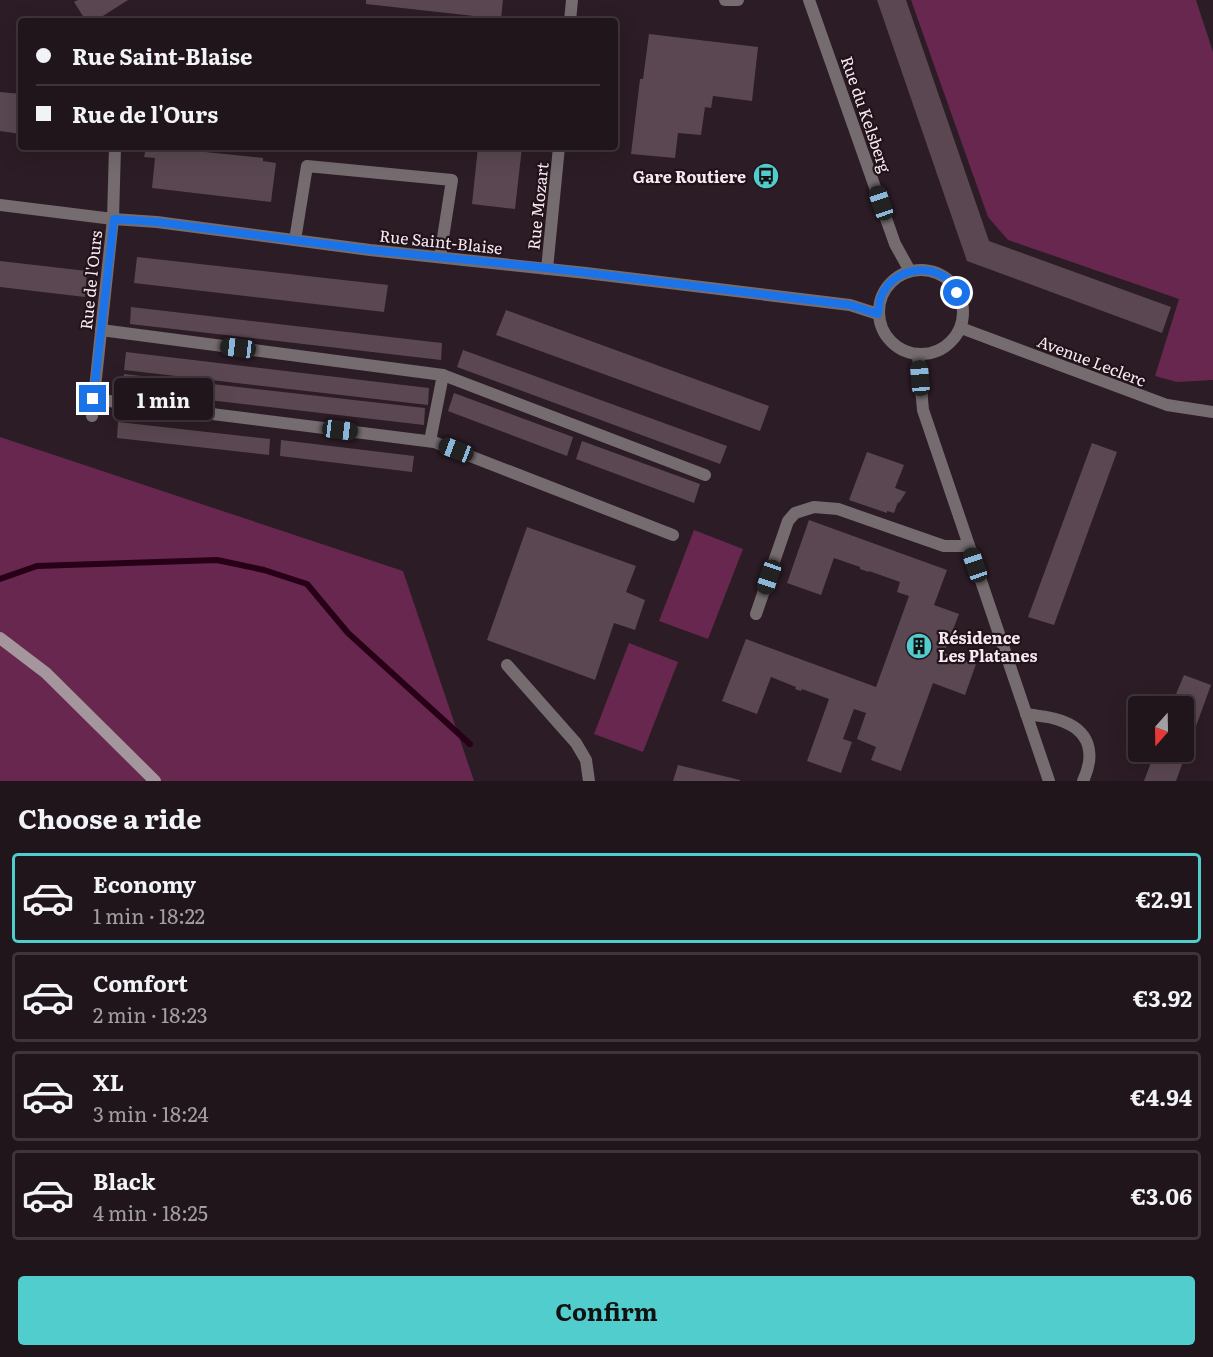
<!DOCTYPE html>
<meta charset="utf-8">
<style>
:root{--surface:#21151c;--page:#2d2229;--text:#f1f3f6;--muted:#a29fa3;--line:#3e343b;--accent:#52cdce}
body{margin:0;font-family:Literata,serif;background:var(--page);color:var(--text);height:100vh;display:flex;flex-direction:column;font-size:22px;white-space:nowrap}
*{box-sizing:border-box;margin:0}
p{font-size:20px;color:var(--muted)}
.icon{flex:none;width:33px;height:33px;fill:none;stroke:currentColor;stroke-width:2;stroke-linecap:round;stroke-linejoin:round}
.map{position:relative;height:781px;overflow:hidden}
.side{display:flex;flex-direction:column;background:var(--surface);flex:1}
.side>*{flex:none}
.guide{position:absolute;left:18px;top:18px;width:600px;height:132px;border-radius:6px;box-shadow:0 6px 24px #0002,0 0 0 2px var(--line);display:grid;align-content:center;height:132px;padding:0 18px;background:var(--surface)}
.needle{width:39px;rotate:200deg}
.controls{position:absolute;left:1128px;top:696px;display:grid;gap:12px}
.controls a{display:grid;place-items:center;width:66px;height:66px;border-radius:6px;background:var(--surface);box-shadow:0 6px 24px #0002,0 0 0 2px var(--line);font-size:30px}
.end{position:absolute;width:27px;height:27px;margin:-14px;border:8px solid #1a73e8;background:#fff;box-shadow:0 0 0 3px #fff}
.from{border-radius:50%}
.bubble{position:absolute;height:42px;border-radius:6px;background:var(--surface);box-shadow:0 6px 24px #0002,0 0 0 2px var(--line);font-size:20px;font-weight:700;line-height:42px;text-align:center}
.car{position:absolute;width:18px;height:36px;margin:-18px -9px;border-radius:8px;box-shadow:0 0 4px 2px #0007;background:linear-gradient(#222 24%,#8ab4d8 0 40%,#222 0 76%,#8ab4d8 0 86%,#222 0)}
.guide b{display:flex;align-items:center;gap:21px;height:57px;font-size:22px}
.guide b+b{border-top:2px solid var(--line)}
.guide i{width:15px;height:15px;background:var(--text)}
ul{padding:0;list-style:none}
li{display:flex;align-items:center;gap:18px;height:90px;margin:0 12px 9px;padding:0 6px;border:3px solid var(--line);border-radius:6px}
li div{flex:1}
li b{display:block;font-size:22px}
li em{font-style:normal;font-weight:700}
li.on{border-color:var(--accent)}
li>.icon{width:54px;height:54px;stroke-width:1.5}
h2{padding:0 18px;font-size:27px;line-height:72px}
.primary-button{display:flex;gap:12px;margin-top:auto;padding:12px 18px}
.primary-button a{flex:1;height:69px;border-radius:6px;background:var(--accent);color:#111;font-size:24px;font-weight:700;line-height:69px;text-align:center}
.map>svg:first-child{display:block}
.green{fill:#67274e}
.lines{fill:none;stroke-linecap:round;stroke-linejoin:round}
.stream{stroke:#270018;stroke-width:6}
.building{fill:#5a4751}
.lane{stroke:#756c70;stroke-width:12}
.street{stroke:#756c70;stroke-width:12}
.secondary{stroke:#a5969e;stroke-width:12}
.route{stroke:#1a73e8;stroke-width:8}
.labels{text-anchor:middle;dominant-baseline:central;stroke-width:4.5;stroke-linejoin:round;paint-order:stroke}
.street-label{font-size:16px;fill:#f6eaf0;stroke:#22131b}
.poi-label{font-size:16px;font-weight:bold;fill:#f6eaf0;stroke:#22131b;text-anchor:end}
</style>
<div class="map">
<svg width="1213" height="781" viewBox="0 0 1213 781">
<rect width="100%" height="100%" fill="#2c1c25"/>
<g class="green">
<polygon points="911,0 1196,0 1213,52 1213,380 1177,382 1155,376 1179,299 1008,240 988,217"/>
<polygon points="0,437 403,571 474,781 0,781"/>
<polygon points="694,530 743,549 708,639 659,621"/>
<polygon points="629,643 678,662 643,752 594,734"/>
</g>
<g class="lines">
<polyline class="stream" points="0,579 37,566 217,560 264,570 307,584 348,633 470,744"/>
</g>
<g class="building">
<polygon points="78,0 128,0 95,21 86,21 74,2"/>
<polygon points="366,0 503,0 501,19 366,4"/>
<polygon points="877,0 906,0 989,241 1171,307 1162,333 967,261"/>
<polygon points="649,34 758,47 752,101 713,96 711,108 705,107 701,135 678,133 675,158 631,154 640,79 643,79"/>
<polygon points="0,92 21,94 21,134 0,131"/>
<polygon points="157,147 263,158 263,161 276,163 271,202 152,188 155,158 144,157 146,148 156,149"/>
<polygon points="478,147 522,147 515,209 472,204"/>
<polygon points="137,257 388,285 384,312 134,283"/>
<polygon points="0,261 87,271 85,297 0,287"/>
<polygon points="131,307 442,343 441,360 130,324"/>
<polygon points="506,310 769,406 760,431 496,335"/>
<polygon points="463,350 727,446 720,464 457,367"/>
<polygon points="126,352 429,388 428,405 124,370"/>
<polygon points="124,374 425,408 424,425 122,390"/>
<polygon points="454,393 573,437 567,456 448,411"/>
<polygon points="118,422 270,439 269,455 117,438"/>
<polygon points="281,440 414,456 412,472 280,456"/>
<polygon points="582,441 700,484 694,503 576,459"/>
<polygon points="1092,443 1117,452 1054,625 1028,617"/>
<polygon points="867,452 904,465 895,488 906,492 899,503 898,502 894,513 887,511 887,513 849,500"/>
<polygon points="809,520 947,570 934,605 959,614 944,653 976,664 965,695 933,683 901,771 871,760 876,747 857,739 866,713 854,709 843,739 852,742 841,773 807,761 829,699 802,689 801,691 795,689 796,687 771,677 757,714 722,701 746,639 876,687 909,596 897,592 900,582 869,571 869,572 860,569 860,567 834,558 821,595 787,583"/>
<polygon points="527,527 636,566 626,592 645,600 635,630 614,623 595,680 487,640"/>
<polygon points="1184,675 1211,685 1176,781 1144,781 1155,752 1184,752 1184,706 1171,706"/>
<polygon points="678,765 740,780 740,781 673,781"/>
</g>
<g class="lines">
<g class="lane">
<polyline points="295,240 307,166 452,180 440,257"/>
<polyline points="101,330 443,375 705,475"/>
<polyline points="93,399 434,442 673,535"/>
<polyline points="430,441 443,375"/>
<polyline points="756,614 788,521 795,513 814,507 838,509 944,546 969,546"/>
<path d="M1026,714C1036,716 1049,716 1059,720C1090,730 1096,753 1083,781"/>
</g>
<g class="street">
<polyline points="725,0 738,0"/>
<polyline points="809,0 895,244 910,271"/>
<polyline points="570,21 572,0"/>
<polyline points="0,205 113,219 157,222 370,250 586,273 850,305 878,314"/>
<polyline points="547,269 559,147"/>
<circle cx="921" cy="312" r="42"/>
<polyline points="961,328 1167,405 1213,412"/>
<polyline points="918,355 923,410 1049,781"/>
<polyline points="92,416 113,219 115,147"/>
<polyline points="507,665 576,743 586,760 589,781"/>
</g>
<polyline class="secondary" points="0,638 46,673 155,781"/>
</g>
<g class="lines">
<path class="route" d="M93,399L114,219L157,222L370,250L547,268L850,305L878,314C879,308 879,300 882,295C893,269 930,262 950,281C953,284 955,289 957,293"/>
</g>
<defs>
<symbol id="bus-disc" viewBox="-11 -11 22 22"><circle r="9.5" fill="#52cdce" stroke="#22131b"/><path d="M-5-6H5V4H4V6H2V4H-2V6H-4V4H-5ZM-3.5-4V0h7V-4ZM-3.5 1.2v1.5H-2V1.2ZM2 1.2v1.5H3.5V1.2Z" fill="#111"/></symbol>
<symbol id="building-disc" viewBox="-11 -11 22 22"><circle r="9.5" fill="#52cdce" stroke="#22131b"/><path d="M-4-6H4V6H1V3H-1V6H-4ZM-2.5-4.3h1.7v1.8h-1.7ZM.8-4.3h1.7v1.8H.8ZM-2.5-1h1.7V.8h-1.7ZM.8-1h1.7V.8H.8Z" fill="#111"/></symbol>
</defs>
<g fill-rule="evenodd">
<use href="#bus-disc" x="751" y="161" width="30" height="30"/>
<use href="#building-disc" x="904" y="631" width="30" height="30"/>
</g>
<g class="labels">
<g class="street-label">
<text transform="translate(867 114) rotate(71)">Rue du Kelsberg</text>
<text transform="translate(537 206) rotate(-84)">Rue Mozart</text>
<text transform="translate(441 241) rotate(6)">Rue Saint-Blaise</text>
<text transform="translate(90 280) rotate(-84)">Rue de l'Ours</text>
<text transform="translate(1092 360) rotate(21)">Avenue Leclerc</text>
</g>
<g class="poi-label">
<text x="746" y="176">Gare Routiere</text>
<text x="938" y="637" text-anchor="start">Résidence<tspan x="938" dy="18">Les Platanes</tspan></text>
</g>
</g>
</svg>
<div class="controls">
<a><svg class="needle" viewBox="-14 -14 28 28"><path d="M0-13l5 13h-10z" fill="#e53935"/><path d="M0 13l5-13h-10z" fill="#a29fa3"/></svg></a>
</div>
<i class="end from" style="left:957px;top:293px"></i>
<i class="end" style="left:93px;top:399px"></i>
<div class="bubble" style="left:114px;top:378px;width:99px">1 min</div>
<i class="car" style="left:881px;top:203px;rotate:341deg"></i>
<i class="car" style="left:238px;top:348px;rotate:277deg"></i>
<i class="car" style="left:920px;top:378px;rotate:355deg"></i>
<i class="car" style="left:340px;top:430px;rotate:97deg"></i>
<i class="car" style="left:456px;top:450px;rotate:291deg"></i>
<i class="car" style="left:975px;top:565px;rotate:341deg"></i>
<i class="car" style="left:769px;top:577px;rotate:199deg"></i>
<div class="guide">
<b><i class="from"></i>Rue Saint-Blaise</b>
<b><i></i>Rue de l'Ours</b>
</div>
</div>
<section class="side">
<h2>Choose a ride</h2>
<ul>
<li class="on"><svg class="icon" aria-label="car" viewBox="0 0 24 24"><path d="M5 17H2v-5l4-1 3-4h7l3 4 3 1v5h-3M9 17h6M6 11h13"/><circle cx="7" cy="17" r="2"/><circle cx="17" cy="17" r="2"/></svg><div><b>Economy</b><p>1 min · 18:22</p></div><em>€2.91</em></li>
<li><svg class="icon" aria-label="car" viewBox="0 0 24 24"><path d="M5 17H2v-5l4-1 3-4h7l3 4 3 1v5h-3M9 17h6M6 11h13"/><circle cx="7" cy="17" r="2"/><circle cx="17" cy="17" r="2"/></svg><div><b>Comfort</b><p>2 min · 18:23</p></div><em>€3.92</em></li>
<li><svg class="icon" aria-label="car" viewBox="0 0 24 24"><path d="M5 17H2v-5l4-1 3-4h7l3 4 3 1v5h-3M9 17h6M6 11h13"/><circle cx="7" cy="17" r="2"/><circle cx="17" cy="17" r="2"/></svg><div><b>XL</b><p>3 min · 18:24</p></div><em>€4.94</em></li>
<li><svg class="icon" aria-label="car" viewBox="0 0 24 24"><path d="M5 17H2v-5l4-1 3-4h7l3 4 3 1v5h-3M9 17h6M6 11h13"/><circle cx="7" cy="17" r="2"/><circle cx="17" cy="17" r="2"/></svg><div><b>Black</b><p>4 min · 18:25</p></div><em>€3.06</em></li>
</ul>
<div class="primary-button"><a>Confirm</a></div>
</section>
